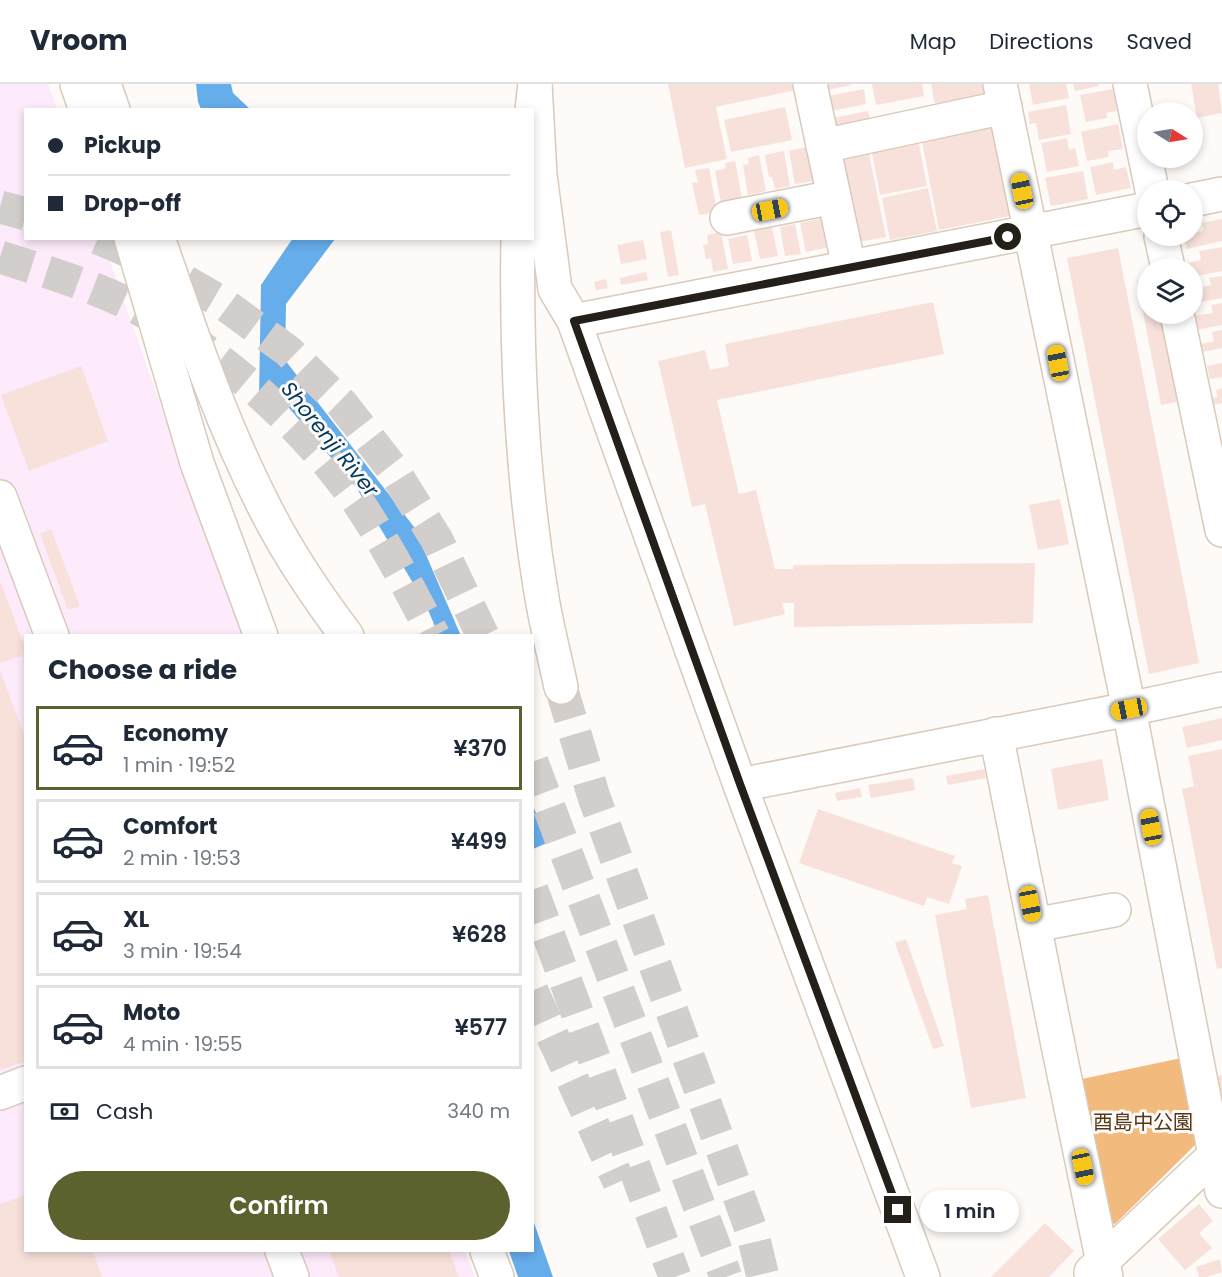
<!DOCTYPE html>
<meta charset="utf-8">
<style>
:root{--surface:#fff;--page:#f2f2f3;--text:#1f2937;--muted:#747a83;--line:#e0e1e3;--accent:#5d612e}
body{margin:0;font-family:Poppins,"Noto Sans JP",sans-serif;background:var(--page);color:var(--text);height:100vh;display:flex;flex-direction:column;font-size:22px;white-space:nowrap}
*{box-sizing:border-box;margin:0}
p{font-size:20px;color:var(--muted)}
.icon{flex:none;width:33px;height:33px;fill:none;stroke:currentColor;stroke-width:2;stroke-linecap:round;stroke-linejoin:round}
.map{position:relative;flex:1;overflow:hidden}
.side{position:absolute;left:24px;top:550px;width:510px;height:618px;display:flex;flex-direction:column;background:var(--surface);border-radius:0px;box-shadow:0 3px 9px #0003}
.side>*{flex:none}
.hud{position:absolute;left:24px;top:24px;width:510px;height:132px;border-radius:0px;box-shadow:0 3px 9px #0003;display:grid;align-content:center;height:132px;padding:0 24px;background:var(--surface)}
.needle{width:39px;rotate:101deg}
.controls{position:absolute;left:1137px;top:18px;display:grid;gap:12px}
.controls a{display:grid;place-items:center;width:66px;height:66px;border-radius:50%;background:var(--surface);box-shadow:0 3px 9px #0003;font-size:30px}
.end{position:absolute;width:27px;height:27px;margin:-14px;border:8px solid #251f1a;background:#fff;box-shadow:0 0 0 3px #fff}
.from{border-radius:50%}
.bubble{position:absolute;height:42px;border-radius:21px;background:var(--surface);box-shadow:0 3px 9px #0003;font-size:20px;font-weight:600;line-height:42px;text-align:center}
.car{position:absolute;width:18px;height:36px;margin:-18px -9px;border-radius:8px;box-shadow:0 0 4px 2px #0007;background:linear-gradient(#f5c518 24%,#345 0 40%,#f5c518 0 76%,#345 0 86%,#f5c518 0)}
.hud b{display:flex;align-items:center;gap:21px;height:57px;font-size:22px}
.hud b+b{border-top:2px solid var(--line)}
.hud i{width:15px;height:15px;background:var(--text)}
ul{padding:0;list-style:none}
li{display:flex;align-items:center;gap:18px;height:84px;margin:0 12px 9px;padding:0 12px;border:3px solid var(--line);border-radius:0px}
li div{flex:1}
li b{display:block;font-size:22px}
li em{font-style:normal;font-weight:600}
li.current{border-color:var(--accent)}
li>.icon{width:54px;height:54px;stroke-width:1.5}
h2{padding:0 24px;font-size:27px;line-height:72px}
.pay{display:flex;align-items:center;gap:15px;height:66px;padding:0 24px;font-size:22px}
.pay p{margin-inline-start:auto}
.button{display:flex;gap:12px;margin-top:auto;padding:12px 24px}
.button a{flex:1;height:69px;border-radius:36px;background:var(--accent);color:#fff;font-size:24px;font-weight:600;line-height:69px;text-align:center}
header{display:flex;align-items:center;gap:36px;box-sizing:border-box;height:84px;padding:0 30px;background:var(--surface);border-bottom:2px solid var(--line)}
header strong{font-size:28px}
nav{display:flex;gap:33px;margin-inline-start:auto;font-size:21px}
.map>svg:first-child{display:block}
.industrial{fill:#fdeafa}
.green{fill:#f3ba7e}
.water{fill:#66adeb}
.building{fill:#f8e1db}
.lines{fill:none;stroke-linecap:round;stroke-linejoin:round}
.highway-tunnel{stroke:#d2cecb;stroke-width:33;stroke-dasharray:33 16;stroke-linecap:butt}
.minor-casing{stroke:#d9cabb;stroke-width:36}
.highway-casing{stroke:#d9cabb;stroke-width:36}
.minor{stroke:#fff;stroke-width:33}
.highway{stroke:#fff;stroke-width:33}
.route{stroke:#251f1a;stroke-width:8}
.labels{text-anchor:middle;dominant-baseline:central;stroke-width:6;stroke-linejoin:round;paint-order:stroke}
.park-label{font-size:20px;fill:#523719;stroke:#fdfaf7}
.water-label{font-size:21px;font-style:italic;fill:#00385f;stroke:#fdfaf7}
</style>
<header>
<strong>Vroom</strong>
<nav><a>Map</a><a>Directions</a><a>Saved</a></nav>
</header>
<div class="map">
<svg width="1222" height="1193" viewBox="0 0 1222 1193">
<rect width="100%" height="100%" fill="#fdfaf7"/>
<polygon class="industrial" points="0,0 48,0 57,25 26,26 26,154 102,155 242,552 26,552 26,1167 465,1167 475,1193 0,1193"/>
<polygon class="green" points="1186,973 1196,1060 1115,1140 1104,1137 1082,995"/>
<g class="water">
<polygon points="196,0 231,0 233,9 250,25 201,25 198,18"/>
<polygon points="293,154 335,155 286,220 285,276 414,443 461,552 439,552 426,521 356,403 284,318 259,315 261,201"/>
<polygon points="532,720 549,758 533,765 532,765"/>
<polygon points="533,1136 553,1193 518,1193 509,1167 532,1167"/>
</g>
<g class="building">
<polygon points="668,0 795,0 796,6 716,23 727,75 685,84"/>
<polygon points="826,0 851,0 851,1 827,6"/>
<polygon points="872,0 922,0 924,12 876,21"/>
<polygon points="931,0 984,0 987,16 936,26"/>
<polygon points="1029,0 1066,0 1069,14 1033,21"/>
<polygon points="1073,0 1098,0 1099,2 1075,7"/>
<polygon points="1191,0 1218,0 1222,29 1197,34"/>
<polygon points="864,5 866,20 831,27 828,12"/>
<polygon points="1113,5 1117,27 1106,29 1107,34 1086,38 1080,11"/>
<polygon points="1066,21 1071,50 1039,56 1036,39 1030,40 1028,28"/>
<polygon points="785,23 792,56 731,68 724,36"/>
<polygon points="868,27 871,41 836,48 833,34"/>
<polygon points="1118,40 1123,65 1108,67 1109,73 1087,77 1081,48"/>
<polygon points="993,43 1010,132 939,146 922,57"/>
<polygon points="1067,54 1069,66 1075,64 1079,82 1047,88 1041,59"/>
<polygon points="919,60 927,102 880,111 872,69"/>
<polygon points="806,63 813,97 795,100 789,67"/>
<polygon points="784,67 790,102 775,105 772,93 769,93 765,71"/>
<polygon points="869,70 886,153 858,158 841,75"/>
<polygon points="759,71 766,107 748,111 743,81 749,80 748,74"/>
<polygon points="735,77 742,114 721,118 715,87 726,84 725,79"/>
<polygon points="1113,78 1114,86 1126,83 1131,104 1096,111 1090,83"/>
<polygon points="709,84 717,128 699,131 692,99 698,98 695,86"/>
<polygon points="1083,87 1088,115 1051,122 1045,94"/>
<polygon points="928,104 937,147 890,156 882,114"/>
<polygon points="824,134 830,163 806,168 800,139"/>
<polygon points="1222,135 1222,157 1187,165 1184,152 1192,152 1192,149 1203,147 1202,139"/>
<polygon points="795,140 801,170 785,172 780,143"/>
<polygon points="772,143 778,172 760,175 754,147"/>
<polygon points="671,146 679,191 668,193 660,148"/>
<polygon points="721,148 728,185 713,188 711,174 706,175 703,161 708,160 707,151"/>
<polygon points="747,151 752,177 733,180 728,155"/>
<polygon points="643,156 647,175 621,180 617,161"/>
<polygon points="1222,163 1222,187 1192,193 1192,184 1189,184 1188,179 1201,176 1199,167"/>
<polygon points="1118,164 1199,579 1149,590 1067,174"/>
<polygon points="646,188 648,196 621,201 620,194"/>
<polygon points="1222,192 1222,214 1195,219 1192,205 1211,201 1209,194"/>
<polygon points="606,195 608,204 596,206 594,198"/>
<polygon points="1148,195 1148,230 1162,230 1180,317 1161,321 1137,197"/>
<polygon points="933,218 944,270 717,316 739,410 756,406 775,485 793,485 793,481 1035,479 1033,539 794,543 794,519 782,519 785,530 734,542 705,420 692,423 658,277 705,266 710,286 729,282 725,260"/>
<polygon points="1222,219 1222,241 1197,246 1194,232 1213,229 1211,221"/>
<polygon points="1222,246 1222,264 1203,268 1201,260 1214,257 1212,248"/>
<polygon points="1222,279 1222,293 1210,295 1207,282"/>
<polygon points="81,282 108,357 29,387 1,311"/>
<polygon points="1222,304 1222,319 1213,321 1212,314 1217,313 1216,306"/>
<polygon points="1060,415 1069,460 1038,466 1029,421"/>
<polygon points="51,445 80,522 68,526 40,450"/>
<polygon points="0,497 26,566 26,570 0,579"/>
<polygon points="0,587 26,655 26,977 0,986"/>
<polygon points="1222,634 1222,656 1187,664 1182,643"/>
<polygon points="1222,665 1222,884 1217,885 1182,705 1194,702 1188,672"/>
<polygon points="1102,675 1109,716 1058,726 1051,685"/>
<polygon points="985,685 986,694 948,701 946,692"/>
<polygon points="913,694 915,706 871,714 868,701"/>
<polygon points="860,704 862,713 837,717 835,709"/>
<polygon points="818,725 955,772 952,779 962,782 949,820 927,813 924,822 799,779"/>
<polygon points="988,811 1026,1014 971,1024 935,831 967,825 965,815"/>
<polygon points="906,855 944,962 933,965 895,859"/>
<polygon points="1222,991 1222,1035 1216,993"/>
<polygon points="26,1111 26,1167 93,1167 102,1193 0,1193 0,1120"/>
<polygon points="1199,1120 1213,1137 1199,1149 1212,1164 1185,1186 1158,1155"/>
<polygon points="1045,1139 1074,1167 1049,1193 991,1193"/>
<polygon points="329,1167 449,1167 459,1193 339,1193"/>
<polygon points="1220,1175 1222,1188 1207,1193 1199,1193 1196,1183"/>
</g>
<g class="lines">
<g class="highway-tunnel">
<polyline points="0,123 26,130"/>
<polyline points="98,154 149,176 221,218 288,267 342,320 392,384 437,456 483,552"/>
<path d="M0,173C44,187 91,201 133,222C222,268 302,339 360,421C388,463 411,508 434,552"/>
<polyline points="561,603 594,713 753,1151 763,1193"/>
<polyline points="532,678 726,1193"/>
<polyline points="532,806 675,1193"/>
<polyline points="532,907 619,1098"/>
</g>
<defs>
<g id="minor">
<polyline points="77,0 86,26"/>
<polyline points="535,0 540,91 555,205 574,237 740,701 923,1193"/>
<polyline points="810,0 849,183"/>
<polyline points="1000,0 1129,625 1222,1107"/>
<polyline points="1130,0 1152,106"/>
<polyline points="823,62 1005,23"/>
<polyline points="1192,116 1222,110"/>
<polyline points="727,134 834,113"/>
<polyline points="1161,152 1168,184"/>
<polyline points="131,154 197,379 261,552"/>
<polyline points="1177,230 1222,446"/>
<polyline points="574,237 1148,125"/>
<polyline points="0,413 52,552"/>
<polyline points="996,650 1059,966 1106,1193"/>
<polyline points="740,701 1129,625 1222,605"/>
<polyline points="1034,841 1114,826"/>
<polyline points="0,1009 26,999"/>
<polyline points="282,1167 292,1193"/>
<polyline points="487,1167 497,1193"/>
<polyline points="1091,1188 1215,1071 1222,1069"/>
</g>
<g id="highway">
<polyline points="104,0 113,26"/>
<polyline points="532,26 535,0"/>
<path d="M158,154C190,245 220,336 264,422C287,468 316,511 347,552"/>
<path d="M518,154C516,274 522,396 542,514C547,544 555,574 561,603"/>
</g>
</defs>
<use href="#minor" class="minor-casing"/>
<use href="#highway" class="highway-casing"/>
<use href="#minor" class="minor"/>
<use href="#highway" class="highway"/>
</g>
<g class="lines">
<polyline class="route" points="898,1126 740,700 574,237 1008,153"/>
</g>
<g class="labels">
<g class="park-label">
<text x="1143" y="1038">酉島中公園</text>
</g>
<g class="water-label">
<text transform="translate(330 355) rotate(51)">Shorenji River</text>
</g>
</g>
</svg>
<div class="controls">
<a><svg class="needle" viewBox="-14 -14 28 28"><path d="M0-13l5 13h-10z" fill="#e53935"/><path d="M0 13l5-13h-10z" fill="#747a83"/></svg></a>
<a><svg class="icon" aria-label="locate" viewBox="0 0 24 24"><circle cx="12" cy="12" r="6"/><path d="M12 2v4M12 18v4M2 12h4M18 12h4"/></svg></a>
<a><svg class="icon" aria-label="layers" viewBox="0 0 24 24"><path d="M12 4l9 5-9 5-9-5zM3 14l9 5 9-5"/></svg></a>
</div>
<i class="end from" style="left:1008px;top:153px"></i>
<i class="end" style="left:898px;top:1126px"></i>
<div class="bubble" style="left:920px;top:1106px;width:99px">1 min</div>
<i class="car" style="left:1022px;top:107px;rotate:348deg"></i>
<i class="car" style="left:770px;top:126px;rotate:79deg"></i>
<i class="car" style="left:1058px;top:279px;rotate:349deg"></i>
<i class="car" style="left:1129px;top:625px;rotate:259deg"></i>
<i class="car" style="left:1151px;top:743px;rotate:349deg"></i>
<i class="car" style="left:1030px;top:820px;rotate:169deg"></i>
<i class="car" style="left:1083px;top:1083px;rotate:168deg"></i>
<div class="hud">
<b><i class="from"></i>Pickup</b>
<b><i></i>Drop-off</b>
</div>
<section class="side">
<h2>Choose a ride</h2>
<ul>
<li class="current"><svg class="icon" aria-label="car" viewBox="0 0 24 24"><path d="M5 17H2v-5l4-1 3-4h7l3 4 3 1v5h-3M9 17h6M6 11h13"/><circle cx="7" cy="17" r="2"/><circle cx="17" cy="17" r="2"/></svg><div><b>Economy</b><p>1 min · 19:52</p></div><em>¥370</em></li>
<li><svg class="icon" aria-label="car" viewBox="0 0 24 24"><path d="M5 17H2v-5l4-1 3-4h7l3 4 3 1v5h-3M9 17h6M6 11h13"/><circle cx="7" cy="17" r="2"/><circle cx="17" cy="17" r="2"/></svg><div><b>Comfort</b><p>2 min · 19:53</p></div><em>¥499</em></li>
<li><svg class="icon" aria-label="car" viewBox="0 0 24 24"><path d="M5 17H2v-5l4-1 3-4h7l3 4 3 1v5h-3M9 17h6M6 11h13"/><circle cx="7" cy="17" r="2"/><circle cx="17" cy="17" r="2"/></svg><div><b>XL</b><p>3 min · 19:54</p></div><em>¥628</em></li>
<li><svg class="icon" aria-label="car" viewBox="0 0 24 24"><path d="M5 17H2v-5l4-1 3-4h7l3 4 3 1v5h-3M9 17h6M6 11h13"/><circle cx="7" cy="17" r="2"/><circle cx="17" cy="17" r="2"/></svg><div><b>Moto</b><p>4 min · 19:55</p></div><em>¥577</em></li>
</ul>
<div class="pay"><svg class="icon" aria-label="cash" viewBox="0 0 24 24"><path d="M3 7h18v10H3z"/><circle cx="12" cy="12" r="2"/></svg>Cash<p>340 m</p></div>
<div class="button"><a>Confirm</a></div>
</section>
</div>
